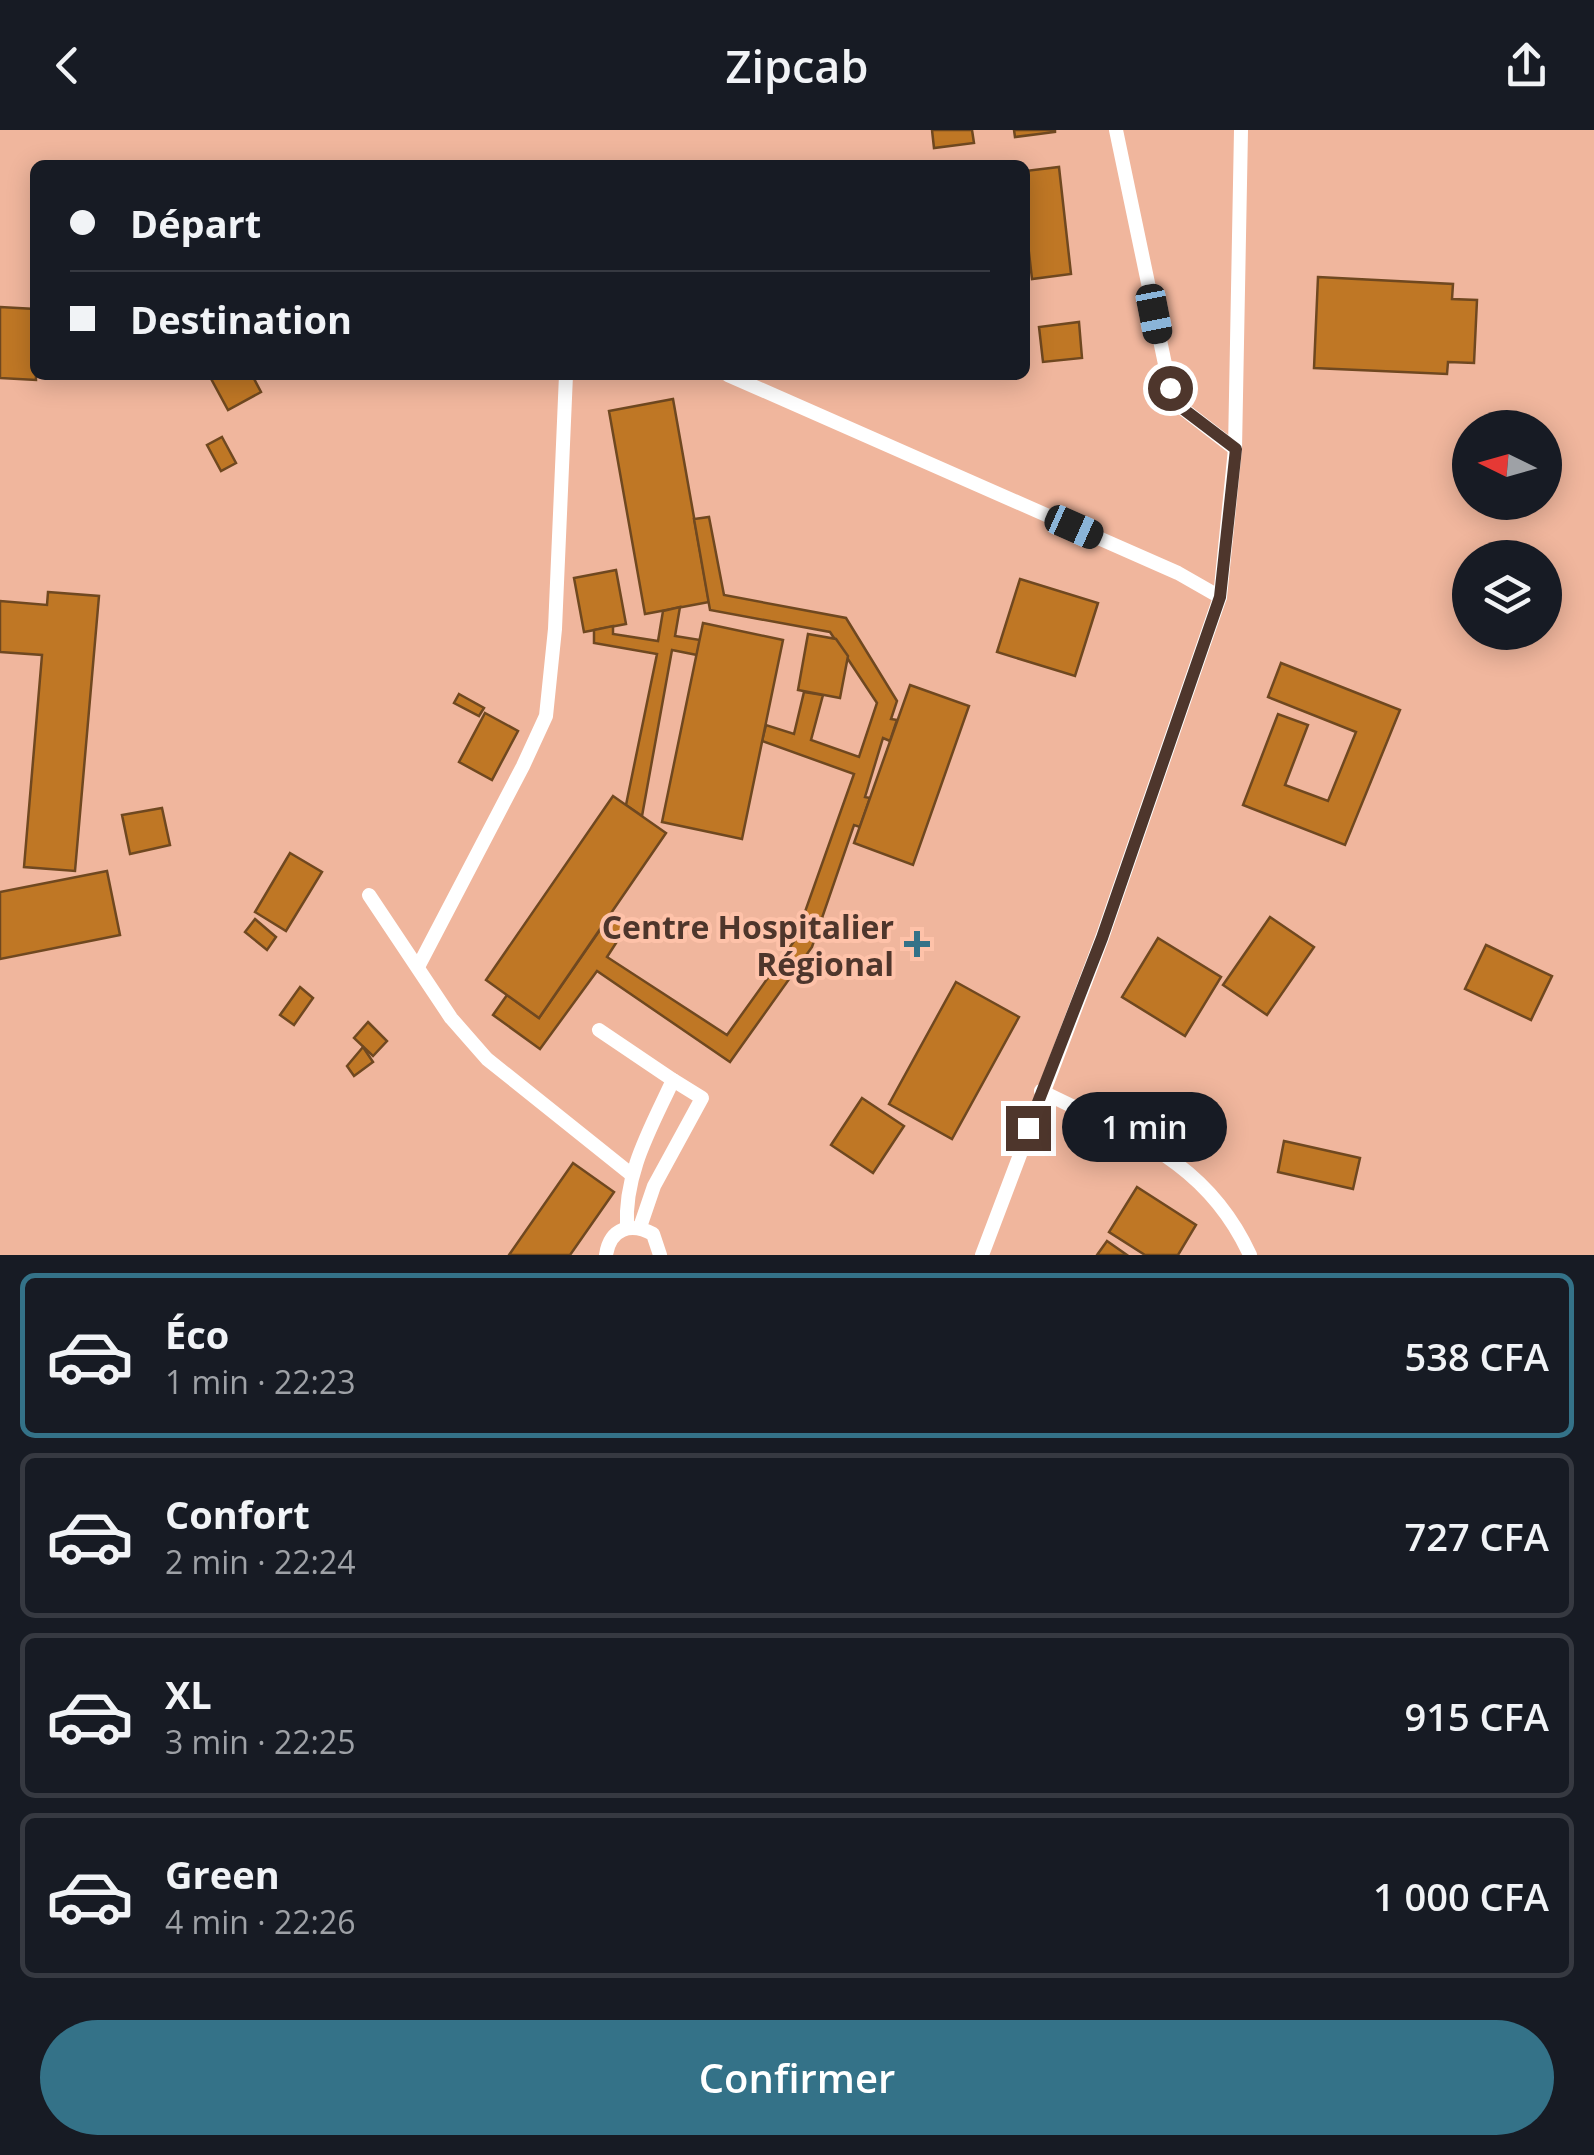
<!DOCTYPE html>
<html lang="fr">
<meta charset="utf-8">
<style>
:root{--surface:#171b24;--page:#20242c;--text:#f1f3f6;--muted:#9ea1a6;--line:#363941;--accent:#347288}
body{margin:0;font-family:"Open Sans",sans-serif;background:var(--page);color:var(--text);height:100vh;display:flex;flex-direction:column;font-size:38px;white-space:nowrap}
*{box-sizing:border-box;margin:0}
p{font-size:32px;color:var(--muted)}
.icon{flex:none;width:55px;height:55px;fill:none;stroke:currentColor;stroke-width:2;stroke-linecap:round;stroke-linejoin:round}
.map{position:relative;height:1125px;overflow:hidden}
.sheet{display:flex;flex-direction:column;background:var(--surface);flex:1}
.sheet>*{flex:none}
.guide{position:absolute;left:30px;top:30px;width:1000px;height:220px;border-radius:15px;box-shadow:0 5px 25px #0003;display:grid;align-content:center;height:220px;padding:0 40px;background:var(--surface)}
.needle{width:65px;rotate:275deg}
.tools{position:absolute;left:1452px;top:280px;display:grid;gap:20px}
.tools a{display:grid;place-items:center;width:110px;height:110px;border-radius:50%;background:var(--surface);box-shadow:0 5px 25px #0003;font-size:50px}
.end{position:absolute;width:45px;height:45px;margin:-22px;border:12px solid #4e362c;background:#fff;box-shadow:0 0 0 5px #fff}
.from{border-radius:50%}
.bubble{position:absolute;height:70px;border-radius:35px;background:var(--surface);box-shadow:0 5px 25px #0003;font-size:32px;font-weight:600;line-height:70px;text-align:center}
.car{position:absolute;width:30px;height:60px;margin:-30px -15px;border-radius:12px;box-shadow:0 0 8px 2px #0007;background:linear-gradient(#222 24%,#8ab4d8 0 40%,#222 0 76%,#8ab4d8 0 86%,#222 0)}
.guide b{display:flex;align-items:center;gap:35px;height:95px;font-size:38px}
.guide b+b{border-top:2px solid var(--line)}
.guide i{width:25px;height:25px;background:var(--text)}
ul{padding:18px 0 0;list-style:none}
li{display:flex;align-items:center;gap:30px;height:165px;margin:0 20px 15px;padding:0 20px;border:5px solid var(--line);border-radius:15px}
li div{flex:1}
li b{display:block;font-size:38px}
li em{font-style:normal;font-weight:600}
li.active{border-color:var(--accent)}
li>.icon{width:90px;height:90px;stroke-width:1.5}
.primary-button{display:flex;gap:20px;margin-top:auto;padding:20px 40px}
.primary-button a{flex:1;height:115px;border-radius:60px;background:var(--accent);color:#fff;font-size:40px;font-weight:600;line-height:115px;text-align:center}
header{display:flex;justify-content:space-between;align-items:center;height:130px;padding:0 40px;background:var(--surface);font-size:45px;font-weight:600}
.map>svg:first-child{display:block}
.building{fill:#bf7725;stroke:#6f4820;stroke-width:2.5}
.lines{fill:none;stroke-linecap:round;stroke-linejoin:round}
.service{stroke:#fff;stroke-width:14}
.route{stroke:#4e362c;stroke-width:12}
.poi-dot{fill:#347288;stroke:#fec2a9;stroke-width:4}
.labels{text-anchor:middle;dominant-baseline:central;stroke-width:8;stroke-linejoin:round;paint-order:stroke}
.poi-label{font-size:32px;font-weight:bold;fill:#4e362c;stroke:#fec2a9;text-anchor:end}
</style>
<header><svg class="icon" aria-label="back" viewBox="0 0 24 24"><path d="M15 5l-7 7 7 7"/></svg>Zipcab<svg class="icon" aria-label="share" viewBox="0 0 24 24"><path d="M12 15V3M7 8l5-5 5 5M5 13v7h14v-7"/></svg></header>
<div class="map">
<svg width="1594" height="1125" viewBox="0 0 1594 1125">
<rect width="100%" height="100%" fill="#f0b69d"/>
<g class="building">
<polygon points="932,0 972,0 974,13 934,18"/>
<polygon points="1014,0 1055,0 1055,2 1015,7"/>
<polygon points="1059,37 1071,144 1032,149 1025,88 1025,41"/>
<polygon points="1318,147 1453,154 1452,169 1477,170 1474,233 1448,232 1447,244 1314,238"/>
<polygon points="0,177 35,179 36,250 0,248"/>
<polygon points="1079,192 1082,228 1043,232 1039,197"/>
<polygon points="209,245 252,245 261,262 228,280"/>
<polygon points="673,269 709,472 645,484 609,281"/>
<polygon points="222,307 236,333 221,341 207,315"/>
<polygon points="709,387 724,465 846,488 897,571 891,589 897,590 890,611 883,608 865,667 870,668 860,697 854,695 812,817 730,932 597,841 540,919 493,885 507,865 539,888 611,784 627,796 607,827 727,905 795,810 854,644 762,611 766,595 794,604 804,562 823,565 811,610 859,627 877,573 830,502 710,480 694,389"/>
<polygon points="616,440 626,494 584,502 574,448"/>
<polygon points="1020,449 1098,473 1075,546 997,522"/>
<polygon points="48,462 99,466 75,741 24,737 42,525 0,522 0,471 47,475"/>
<polygon points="680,477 675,506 700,510 697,525 672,520 642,686 626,675 657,524 594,513 594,500 613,496 613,504 658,511 663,481"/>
<polygon points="703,493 783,510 742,709 662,692"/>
<polygon points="808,504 836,509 848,526 840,568 798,560"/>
<polygon points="1281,533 1400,580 1345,715 1243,675 1278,584 1308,595 1285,655 1328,671 1356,602 1268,567"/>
<polygon points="910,555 969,576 913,735 854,713"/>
<polygon points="459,564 484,578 479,586 454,573"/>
<polygon points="485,583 518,601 492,650 459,632"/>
<polygon points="613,666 666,703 539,888 486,850"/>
<polygon points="162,678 170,715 130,724 122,685"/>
<polygon points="290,723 322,742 286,801 255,782"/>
<polygon points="107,741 120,805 0,829 0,762"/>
<polygon points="1270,787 1314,817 1267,885 1223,855"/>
<polygon points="255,789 276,807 267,820 245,802"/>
<polygon points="1158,808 1221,847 1185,906 1122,867"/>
<polygon points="1486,815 1552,846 1531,890 1465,859"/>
<polygon points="956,852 1019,887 952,1009 889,974"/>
<polygon points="300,857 313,868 294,895 280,885"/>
<polygon points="368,892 387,911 373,926 354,908"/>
<polygon points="363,917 373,932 354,946 347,936"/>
<polygon points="862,968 904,996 873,1043 831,1015"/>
<polygon points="1284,1011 1360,1028 1353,1059 1278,1042"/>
<polygon points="573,1033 614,1062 570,1125 509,1125"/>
<polygon points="1137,1057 1196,1095 1178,1125 1145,1125 1109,1102"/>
<polygon points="1107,1111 1127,1125 1097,1125"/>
</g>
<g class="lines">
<g class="service">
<polyline points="1116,0 1170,258 1178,275 1235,319"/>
<polyline points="728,245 1178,443 1220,467"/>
<polyline points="369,765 451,888 487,929 632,1045"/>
<polyline points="418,837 523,636 546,586 555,499 566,245"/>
<polyline points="599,900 673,950"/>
<path d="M1041,961C1129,1005 1206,1029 1250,1125"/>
<path d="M627,1097C624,1043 651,998 673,950L702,968L654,1056L640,1097"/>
<path d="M606,1125C610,1098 631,1092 653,1104L660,1125"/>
<polyline points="982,1125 1102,808 1220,467 1235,319 1241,0"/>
</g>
</g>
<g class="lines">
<polyline class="route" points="1028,998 1102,808 1220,467 1236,319 1178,275 1170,258"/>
</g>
<path class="poi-dot" d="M912 799h10v10h10v10h-10v10h-10v-10h-10v-10h10z"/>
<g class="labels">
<g class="poi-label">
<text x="894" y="796">Centre Hospitalier<tspan x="894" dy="37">Régional</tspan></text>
</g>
</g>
</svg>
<div class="tools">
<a><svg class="needle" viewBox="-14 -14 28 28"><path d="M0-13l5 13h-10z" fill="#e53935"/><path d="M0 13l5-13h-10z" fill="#9ea1a6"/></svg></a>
<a><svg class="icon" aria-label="layers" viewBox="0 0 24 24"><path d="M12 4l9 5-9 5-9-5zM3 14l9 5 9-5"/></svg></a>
</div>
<i class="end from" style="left:1170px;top:258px"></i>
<i class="end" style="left:1028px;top:998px"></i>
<div class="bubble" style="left:1062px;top:962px;width:165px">1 min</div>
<i class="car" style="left:1154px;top:184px;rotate:169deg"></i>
<i class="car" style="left:1074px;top:397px;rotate:114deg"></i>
<div class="guide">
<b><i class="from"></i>Départ</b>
<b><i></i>Destination</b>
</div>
</div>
<section class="sheet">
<ul>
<li class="active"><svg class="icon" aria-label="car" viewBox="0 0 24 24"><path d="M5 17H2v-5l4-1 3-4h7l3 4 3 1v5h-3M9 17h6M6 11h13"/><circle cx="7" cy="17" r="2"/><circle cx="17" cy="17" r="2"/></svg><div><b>Éco</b><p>1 min · 22:23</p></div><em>538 CFA</em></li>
<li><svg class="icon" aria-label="car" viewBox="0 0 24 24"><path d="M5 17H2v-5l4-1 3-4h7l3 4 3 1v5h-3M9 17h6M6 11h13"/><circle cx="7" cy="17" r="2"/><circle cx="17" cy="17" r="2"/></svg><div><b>Confort</b><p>2 min · 22:24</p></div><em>727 CFA</em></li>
<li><svg class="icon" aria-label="car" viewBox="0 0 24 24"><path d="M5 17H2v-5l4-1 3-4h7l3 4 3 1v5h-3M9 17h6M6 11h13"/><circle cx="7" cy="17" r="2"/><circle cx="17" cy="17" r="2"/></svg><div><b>XL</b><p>3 min · 22:25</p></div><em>915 CFA</em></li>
<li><svg class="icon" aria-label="car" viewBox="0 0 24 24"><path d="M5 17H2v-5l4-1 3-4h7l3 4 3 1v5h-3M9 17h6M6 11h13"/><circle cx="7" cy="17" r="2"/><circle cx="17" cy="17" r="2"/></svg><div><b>Green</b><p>4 min · 22:26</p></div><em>1 000 CFA</em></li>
</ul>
<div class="primary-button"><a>Confirmer</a></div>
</section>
